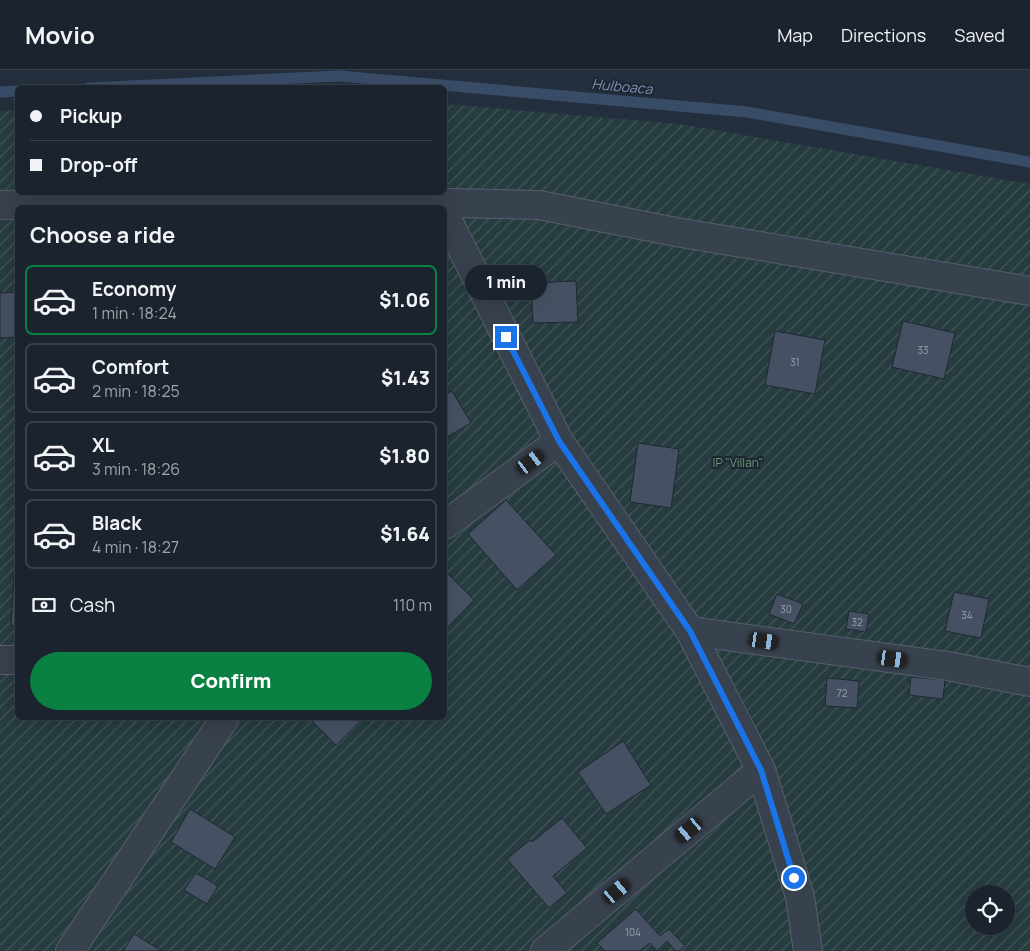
<!DOCTYPE html>
<meta charset="utf-8">
<style>
:root{--surface:#1b232e;--page:#282f3a;--text:#f1f3f6;--muted:#a0a4aa;--line:#39404a;--accent:#0b8043}
body{margin:0;font-family:Manrope,sans-serif;background:var(--page);color:var(--text);height:100vh;display:flex;flex-direction:column;font-size:19px;white-space:nowrap}
*{box-sizing:border-box;margin:0}
p{font-size:16px;color:var(--muted)}
.icon{flex:none;width:28px;height:28px;fill:none;stroke:currentColor;stroke-width:2;stroke-linecap:round;stroke-linejoin:round}
.map{position:relative;flex:1;overflow:hidden}
.details{position:absolute;left:15px;top:135px;width:432px;height:515px;display:flex;flex-direction:column;background:var(--surface);border-radius:8px;box-shadow:0 5px 20px #0002,0 0 0 1px var(--line)}
.details>*{flex:none}
.top-card{position:absolute;left:15px;top:15px;width:432px;height:110px;border-radius:8px;box-shadow:0 5px 20px #0002,0 0 0 1px var(--line);display:grid;align-content:center;height:110px;padding:0 15px;background:var(--surface)}
.buttons{position:absolute;left:965px;top:815px;display:grid;gap:10px}
.buttons a{display:grid;place-items:center;width:50px;height:50px;border-radius:50%;background:var(--surface);box-shadow:0 5px 20px #0002,0 0 0 1px var(--line);font-size:25px}
.end{position:absolute;width:22px;height:22px;margin:-11px;border:6px solid #1a73e8;background:#fff;box-shadow:0 0 0 2px #fff}
.from{border-radius:50%}
.bubble{position:absolute;height:35px;border-radius:18px;background:var(--surface);box-shadow:0 5px 20px #0002,0 0 0 1px var(--line);font-size:16px;font-weight:800;line-height:35px;text-align:center}
.car{position:absolute;width:15px;height:30px;margin:-15px -8px;border-radius:6px;box-shadow:0 0 4px 1px #0007;background:linear-gradient(#222 24%,#8ab4d8 0 40%,#222 0 76%,#8ab4d8 0 86%,#222 0)}
.top-card b{display:flex;align-items:center;gap:18px;height:48px;font-size:19px}
.top-card b+b{border-top:1px solid var(--line)}
.top-card i{width:12px;height:12px;background:var(--text)}
ul{padding:0;list-style:none}
li{display:flex;align-items:center;gap:15px;height:70px;margin:0 10px 8px;padding:0 5px;border:2px solid var(--line);border-radius:8px}
li div{flex:1}
li b{display:block;font-size:19px}
li em{font-style:normal;font-weight:800}
li.current{border-color:var(--accent)}
li>.icon{width:45px;height:45px;stroke-width:1.5}
h2{padding:0 15px;font-size:22px;line-height:60px}
.pay{display:flex;align-items:center;gap:12px;height:55px;padding:0 15px;font-size:19px}
.pay p{margin-inline-start:auto}
.button{display:flex;gap:10px;margin-top:auto;padding:10px 15px}
.button a{flex:1;height:58px;border-radius:30px;background:var(--accent);color:#fff;font-size:20px;font-weight:800;line-height:58px;text-align:center}
header{display:flex;align-items:center;gap:30px;box-sizing:border-box;height:70px;padding:0 25px;background:var(--surface);border-bottom:1px solid var(--line)}
header strong{font-size:24px}
nav{display:flex;gap:28px;margin-inline-start:auto;font-size:18px}
.map>svg:first-child{display:block}
.garden{fill:url(#garden-furrows);fill-rule:evenodd}
.lines{fill:none;stroke-linecap:round;stroke-linejoin:round}
.stream{stroke:#394c67;stroke-width:11}
.building{fill:#455162;stroke:#1f2835}
.minor-casing{stroke:#565f6c;stroke-width:30}
.minor{stroke:#38414e;stroke-width:28}
.route{stroke:#1a73e8;stroke-width:6}
.labels{text-anchor:middle;dominant-baseline:central;stroke-width:4;stroke-linejoin:round;paint-order:stroke}
.number-label{font-size:10px;fill:#98a1af}
.park-label{font-size:12px;fill:#6b9a76;stroke:#1d2633}
.water-label{font-size:14px;font-style:italic;fill:#7c92b1;stroke:#1d2633}
</style>
<header>
<strong>Movio</strong>
<nav><a>Map</a><a>Directions</a><a>Saved</a></nav>
</header>
<div class="map">
<svg width="1030" height="881" viewBox="0 0 1030 881">
<defs>
<pattern id="garden-furrows" width="10" height="10" patternUnits="userSpaceOnUse" patternTransform="scale(1.25)"><rect width="10" height="10" fill="#263c3f"/><path d="M-1 1l2-2M0 10L10 0M9 11l2-2" fill="none" stroke="#435659"/></pattern>
</defs>
<rect width="100%" height="100%" fill="#242f3e"/>
<path class="garden" d="M445,34L679,54L1030,114V881H0V41L17,40L18,122H445ZM18,138H445V648H18ZM974,824H1006V856H974Z"/>
<g class="lines">
<g class="stream">
<polyline points="88,18 339,6 747,42 1030,92"/>
<polyline points="0,22 18,21"/>
</g>
</g>
<g class="building">
<polygon points="576,211 578,252 533,253 531,213"/>
<polygon points="18,222 18,267 0,268 0,223"/>
<polygon points="903,251 955,263 944,309 892,297"/>
<polygon points="775,261 825,270 815,324 765,315"/>
<polygon points="452,321 471,353 445,368 445,325"/>
<polygon points="638,373 679,379 671,438 630,432"/>
<polygon points="506,430 556,485 517,520 468,464"/>
<polygon points="15,491 18,492 18,556 11,555"/>
<polygon points="445,501 474,530 447,558 445,556"/>
<polygon points="954,522 989,529 981,568 945,561"/>
<polygon points="777,524 803,534 794,554 769,544"/>
<polygon points="849,541 869,544 866,562 846,559"/>
<polygon points="911,607 945,610 943,629 909,625"/>
<polygon points="827,608 859,611 857,638 825,636"/>
<polygon points="314,648 364,648 336,675 311,650"/>
<polygon points="623,671 651,715 606,744 578,702"/>
<polygon points="190,739 235,767 215,799 171,772"/>
<polygon points="562,748 587,778 553,806 567,823 549,838 507,789 530,770 532,772"/>
<polygon points="196,803 218,816 207,834 184,820"/>
<polygon points="636,839 660,866 669,859 685,876 679,881 676,881 667,871 657,881 650,873 640,881 605,881 597,873"/>
<polygon points="134,864 162,881 123,881"/>
</g>
<g class="lines">
<defs>
<g id="minor">
<polyline points="0,135 265,129 539,135 676,162 1030,221"/>
<polyline points="445,145 559,371 690,561 761,700 800,827 808,881"/>
<polyline points="445,455 559,371"/>
<polyline points="690,561 948,596 1030,612"/>
<polyline points="0,590 18,590"/>
<polyline points="70,881 225,648"/>
<polyline points="545,881 761,700"/>
</g>
</defs>
<use href="#minor" class="minor-casing"/>
<use href="#minor" class="minor"/>
</g>
<g class="lines">
<polyline class="route" points="506,267 559,371 690,561 761,700 794,808"/>
</g>
<g class="labels">
<g class="number-label">
<text x="923" y="280">33</text>
<text x="795" y="292">31</text>
<text x="786" y="539">30</text>
<text x="967" y="545">34</text>
<text x="857" y="552">32</text>
<text x="842" y="623">72</text>
<text x="633" y="862">104</text>
</g>
<g class="park-label">
<text x="738" y="392">IP "Villan"</text>
</g>
<g class="water-label">
<text transform="translate(622 16) rotate(5)">Hulboaca</text>
</g>
</g>
</svg>
<div class="buttons">
<a><svg class="icon" aria-label="locate" viewBox="0 0 24 24"><circle cx="12" cy="12" r="6"/><path d="M12 2v4M12 18v4M2 12h4M18 12h4"/></svg></a>
</div>
<i class="end from" style="left:794px;top:808px"></i>
<i class="end" style="left:506px;top:267px"></i>
<div class="bubble" style="left:465px;top:195px;width:82px">1 min</div>
<i class="car" style="left:531px;top:392px;rotate:54deg"></i>
<i class="car" style="left:764px;top:571px;rotate:98deg"></i>
<i class="car" style="left:893px;top:589px;rotate:98deg"></i>
<i class="car" style="left:689px;top:760px;rotate:230deg"></i>
<i class="car" style="left:617px;top:821px;rotate:50deg"></i>
<div class="top-card">
<b><i class="from"></i>Pickup</b>
<b><i></i>Drop-off</b>
</div>
<section class="details">
<h2>Choose a ride</h2>
<ul>
<li class="current"><svg class="icon" aria-label="car" viewBox="0 0 24 24"><path d="M5 17H2v-5l4-1 3-4h7l3 4 3 1v5h-3M9 17h6M6 11h13"/><circle cx="7" cy="17" r="2"/><circle cx="17" cy="17" r="2"/></svg><div><b>Economy</b><p>1 min · 18:24</p></div><em>$1.06</em></li>
<li><svg class="icon" aria-label="car" viewBox="0 0 24 24"><path d="M5 17H2v-5l4-1 3-4h7l3 4 3 1v5h-3M9 17h6M6 11h13"/><circle cx="7" cy="17" r="2"/><circle cx="17" cy="17" r="2"/></svg><div><b>Comfort</b><p>2 min · 18:25</p></div><em>$1.43</em></li>
<li><svg class="icon" aria-label="car" viewBox="0 0 24 24"><path d="M5 17H2v-5l4-1 3-4h7l3 4 3 1v5h-3M9 17h6M6 11h13"/><circle cx="7" cy="17" r="2"/><circle cx="17" cy="17" r="2"/></svg><div><b>XL</b><p>3 min · 18:26</p></div><em>$1.80</em></li>
<li><svg class="icon" aria-label="car" viewBox="0 0 24 24"><path d="M5 17H2v-5l4-1 3-4h7l3 4 3 1v5h-3M9 17h6M6 11h13"/><circle cx="7" cy="17" r="2"/><circle cx="17" cy="17" r="2"/></svg><div><b>Black</b><p>4 min · 18:27</p></div><em>$1.64</em></li>
</ul>
<div class="pay"><svg class="icon" aria-label="cash" viewBox="0 0 24 24"><path d="M3 7h18v10H3z"/><circle cx="12" cy="12" r="2"/></svg>Cash<p>110 m</p></div>
<div class="button"><a>Confirm</a></div>
</section>
</div>
